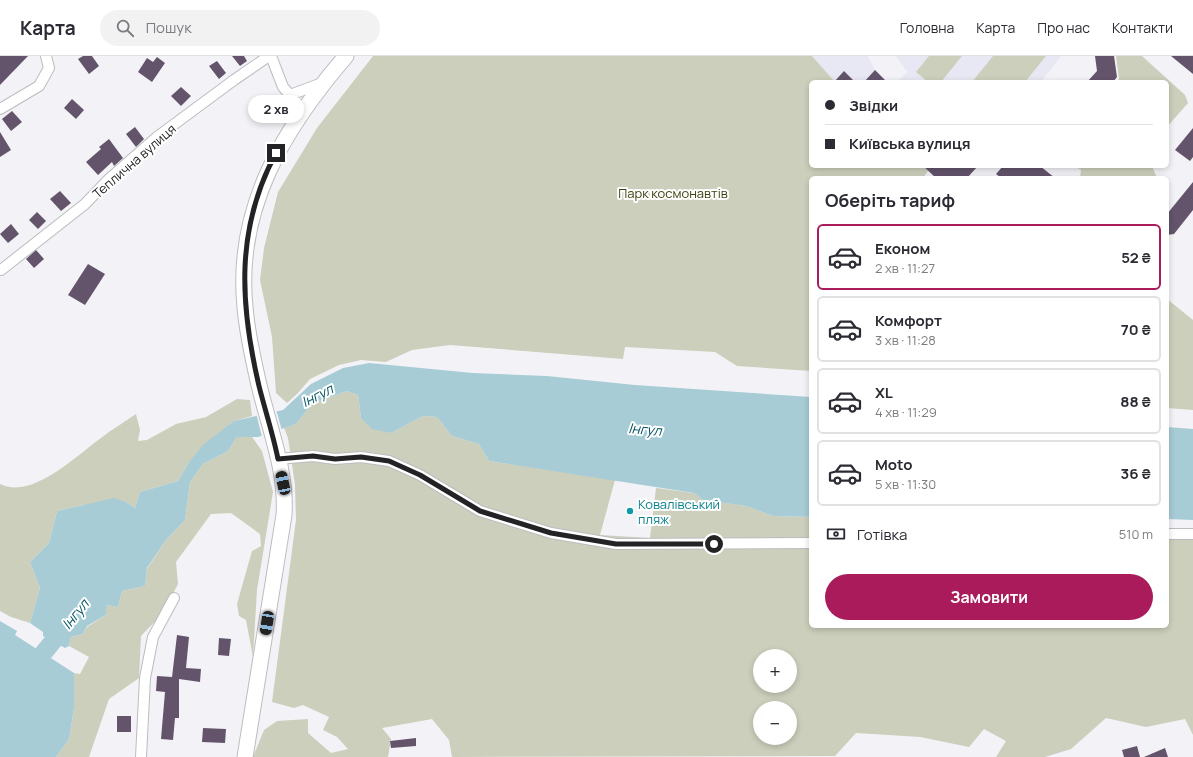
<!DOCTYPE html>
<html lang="uk">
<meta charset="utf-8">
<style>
:root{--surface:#fff;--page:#f2f2f3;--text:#2b2b33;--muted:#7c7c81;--line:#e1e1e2;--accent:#a91b5a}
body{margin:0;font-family:Manrope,sans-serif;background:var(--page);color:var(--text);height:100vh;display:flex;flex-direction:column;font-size:15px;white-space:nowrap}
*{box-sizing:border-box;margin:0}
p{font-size:13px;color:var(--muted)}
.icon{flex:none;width:22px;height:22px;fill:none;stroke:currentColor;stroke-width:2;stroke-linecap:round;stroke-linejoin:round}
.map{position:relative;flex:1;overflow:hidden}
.details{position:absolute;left:809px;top:120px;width:360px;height:452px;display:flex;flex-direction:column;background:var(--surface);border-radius:6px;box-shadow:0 2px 6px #0003}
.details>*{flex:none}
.hud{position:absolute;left:809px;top:24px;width:360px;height:88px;border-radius:6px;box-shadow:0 2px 6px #0003;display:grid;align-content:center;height:88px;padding:0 16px;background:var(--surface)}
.buttons{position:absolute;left:753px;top:593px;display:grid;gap:8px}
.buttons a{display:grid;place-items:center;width:44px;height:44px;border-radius:50%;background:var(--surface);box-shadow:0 2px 6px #0003;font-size:20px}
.end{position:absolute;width:18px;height:18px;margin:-9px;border:5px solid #232325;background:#fff;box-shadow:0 0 0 2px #fff}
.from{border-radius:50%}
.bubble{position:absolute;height:28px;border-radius:14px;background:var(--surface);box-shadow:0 2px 6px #0003;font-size:13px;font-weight:700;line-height:28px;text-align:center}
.car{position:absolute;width:12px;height:24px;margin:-12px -6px;border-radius:5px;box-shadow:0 0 3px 1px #0007;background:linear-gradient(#222 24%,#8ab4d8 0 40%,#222 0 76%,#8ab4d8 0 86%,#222 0)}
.hud b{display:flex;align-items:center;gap:14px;height:38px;font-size:15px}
.hud b+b{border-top:1px solid var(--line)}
.hud i{width:10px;height:10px;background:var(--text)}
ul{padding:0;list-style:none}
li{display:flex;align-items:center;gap:12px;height:66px;margin:0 8px 6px;padding:0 8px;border:2px solid var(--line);border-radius:6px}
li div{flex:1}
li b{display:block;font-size:15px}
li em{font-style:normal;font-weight:700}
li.active{border-color:var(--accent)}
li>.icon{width:36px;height:36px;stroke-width:1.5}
h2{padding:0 16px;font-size:18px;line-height:48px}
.pay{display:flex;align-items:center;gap:10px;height:44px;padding:0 16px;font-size:15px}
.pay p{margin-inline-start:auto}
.button{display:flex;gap:8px;margin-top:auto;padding:8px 16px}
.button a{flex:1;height:46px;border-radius:24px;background:var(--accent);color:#fff;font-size:16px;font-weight:700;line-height:46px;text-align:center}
header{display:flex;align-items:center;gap:24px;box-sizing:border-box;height:56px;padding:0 20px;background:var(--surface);border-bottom:1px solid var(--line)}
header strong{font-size:19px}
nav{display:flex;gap:22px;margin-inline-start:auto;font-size:14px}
.search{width:280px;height:36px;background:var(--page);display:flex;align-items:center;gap:10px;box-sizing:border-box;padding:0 14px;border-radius:22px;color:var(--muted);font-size:15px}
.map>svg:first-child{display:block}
.built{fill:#e7e8f3}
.green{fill:#cccfbb;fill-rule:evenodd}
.water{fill:#a7ccd6}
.pier{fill:#f3f3f7}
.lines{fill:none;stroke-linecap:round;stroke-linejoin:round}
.river{stroke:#a7ccd6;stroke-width:18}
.building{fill:#63546b}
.street-casing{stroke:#bcbcc0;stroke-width:12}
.secondary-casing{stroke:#bcbcc0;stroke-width:17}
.street{stroke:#fff;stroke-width:10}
.secondary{stroke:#fff;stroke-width:15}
.route{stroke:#232325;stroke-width:5}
.culture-dot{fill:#0f9aa8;stroke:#fff;stroke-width:1.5}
.labels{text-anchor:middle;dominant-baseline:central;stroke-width:4;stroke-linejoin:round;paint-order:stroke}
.street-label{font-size:13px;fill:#232325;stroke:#fff}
.park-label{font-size:13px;fill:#3e410e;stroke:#fff}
.culture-label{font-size:13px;fill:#0d838f;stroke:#fff;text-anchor:start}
.water-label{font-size:14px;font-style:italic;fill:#035261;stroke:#fff}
</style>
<header>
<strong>Карта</strong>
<div class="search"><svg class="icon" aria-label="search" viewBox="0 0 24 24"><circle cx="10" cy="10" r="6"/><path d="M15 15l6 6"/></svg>Пошук</div>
<nav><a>Головна</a><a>Карта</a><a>Про нас</a><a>Контакти</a></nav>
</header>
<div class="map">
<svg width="1193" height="701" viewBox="0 0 1193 701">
<rect width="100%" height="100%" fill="#f3f3f7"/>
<g class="built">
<polygon points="812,0 868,0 875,14 887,26 835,26"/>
<polygon points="896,0 1061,0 1041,26 897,26 907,16"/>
</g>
<g class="green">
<polygon points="373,0 812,0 835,26 811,26 811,110 923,110 928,115 923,122 811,122 811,315 737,310 715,296 625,291 623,303 450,289 412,294 386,306 361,304 339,309 310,323 298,337 287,347 276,337 272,281 260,224 264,192 278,136 317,72"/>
<polygon points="929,0 962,0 941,26 928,26 916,16"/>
<polygon points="993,0 1046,0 1025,26 972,26"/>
<polygon points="1116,0 1142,0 1185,39 1188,47 1167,71 1167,26 1117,26 1119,23"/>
<polygon points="1075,110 1152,110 1157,122 1080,122 1081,114"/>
<polygon points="1167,243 1193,264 1193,354 1167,352"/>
<path d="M347,335L358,339L361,362L391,377L423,360L437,361L452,380L479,388L489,405L615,424L600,479L650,482L656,432L694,437L703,444L746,450L773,460L811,461V570H1167V480L1193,481V679L1185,663L1146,671L1106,662L1071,693L1045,701H996L1006,685L984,673L969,691L920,681L856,677L835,700L452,701L449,684L432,663L382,672L391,683L388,701H253L264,674L277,665L308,663V677L331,697L348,693L337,681L323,674L329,661L303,649L294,652L272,646L296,464L295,429L288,382L284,372L296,368L312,348ZM760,600H790V630H760ZM760,652H790V682H760Z"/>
<path d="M237,343L250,344L252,360L234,365L189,406L178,425L140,436L135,452L126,446L83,449L57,455L49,487L30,506L40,532L30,567L11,561L0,555V428C32,444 76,400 101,382C112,373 125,366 136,358L140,374L138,385L147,384L176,368L206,361Z"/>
<polygon points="237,381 252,381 262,395 273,436 257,534 253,601 246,564 239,560 237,548 252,495 261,490 260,478 231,457 211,458 176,506 178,528 163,557 141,580 139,622 109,643 89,701 56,701 69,683 74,653 74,617 80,618 89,601 69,590 71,581 83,578 87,571 106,559 106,549 118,551 122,535 145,530 147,513 166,484 185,464 190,426 203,408 228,395"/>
</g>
<g class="water">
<polygon points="369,307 473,317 547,320 635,329 811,341 811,461 773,460 746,450 703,444 694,437 489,405 479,388 452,380 437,361 423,360 391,377 372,373 361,362 358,339 347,335 312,348 296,368 258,381 237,381 228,395 203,408 190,426 185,464 166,484 147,512 145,530 122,535 118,551 106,549 106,559 87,570 83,578 71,581 69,590 65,592 43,580 43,576 30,567 40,532 30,506 49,487 57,455 114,442 126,446 135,452 140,436 178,425 189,406 204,388 234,365 283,354 311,328 343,312"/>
<polygon points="1167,371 1193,373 1193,464 1167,463"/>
<polygon points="0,565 17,575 15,579 74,617 74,653 69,683 56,701 0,701"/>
</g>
<polygon class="pier" points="276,353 282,375 262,381 256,357"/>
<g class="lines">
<polyline class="river" points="0,650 68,567"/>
</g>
<g class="building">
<polygon points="0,0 28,0 0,29"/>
<polygon points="83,0 92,0 99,10 89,18 78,3"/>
<polygon points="232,0 244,0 247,5 240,10"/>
<polygon points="1095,0 1114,0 1117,21 1113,26 1087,26 1097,15"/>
<polygon points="1171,0 1193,0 1193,18"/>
<polygon points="157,1 165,7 152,26 138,16 147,2 153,6"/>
<polygon points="217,5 226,17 219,23 209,10"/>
<polygon points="875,14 887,26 864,26"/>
<polygon points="844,15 855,26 834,26"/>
<polygon points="181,31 191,40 181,50 171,40"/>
<polygon points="72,43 84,54 76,63 64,52"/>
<polygon points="12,55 22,66 11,75 2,63"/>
<polygon points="135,71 144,83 136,91 126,78"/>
<polygon points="1193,72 1193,101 1190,105 1175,94"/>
<polygon points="0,76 11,94 0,101"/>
<polygon points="109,83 123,102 114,110 112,106 98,119 86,106 101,93 99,91"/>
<polygon points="923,110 978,110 967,122 936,122"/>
<polygon points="1003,110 1040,110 1055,122 1001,122 996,118"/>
<polygon points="1193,126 1193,154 1174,178 1167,179 1167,158"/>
<polygon points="60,135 71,147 61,155 50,143"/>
<polygon points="37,156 46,165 38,173 29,164"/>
<polygon points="11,168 19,178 8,187 0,178"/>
<polygon points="36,194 44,203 34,212 26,203"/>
<polygon points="88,208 105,218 85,249 68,239"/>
<polygon points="177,579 189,581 186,612 201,613 200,626 179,623 179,662 175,662 173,684 161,683 165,636 156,635 157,620 172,621"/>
<polygon points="219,582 231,583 229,600 218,599"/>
<rect x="117" y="660" width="14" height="16"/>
<polygon points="203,672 226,673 225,687 202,686"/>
<polygon points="416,682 416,690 391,692 390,685"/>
<polygon points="1137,690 1140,701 1124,701 1122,694"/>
<polygon points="1165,692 1168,701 1144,701"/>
</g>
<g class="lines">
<defs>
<g id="street">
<polyline points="271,0 283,31 290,39 322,27"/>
<polyline points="0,53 39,30 49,12 46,0"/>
<polyline points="1,214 85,148 109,123 157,81 234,24 269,0"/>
<polyline points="278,403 313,400 335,403 361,401 389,405 420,419 480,455 551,477 616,488 811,487"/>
<polyline points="1167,478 1193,478"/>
<polyline points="141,701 145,622 153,581 174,542"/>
</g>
<path id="secondary" d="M245,701L284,459C287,415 269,372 259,329C253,303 247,277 245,251C235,152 284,72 346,0"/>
</defs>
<use href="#street" class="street-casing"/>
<use href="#secondary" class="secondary-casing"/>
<use href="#street" class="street"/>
<use href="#secondary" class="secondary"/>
</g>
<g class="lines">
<path class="route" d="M276,97C235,173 240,249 259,330C265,354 273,378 278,403L313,400L335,403L361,401L389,405L420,419L480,455L551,477L616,488H714"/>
</g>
<circle class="culture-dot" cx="630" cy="455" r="4"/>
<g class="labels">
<g class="street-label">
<text transform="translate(134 105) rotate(-41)">Теплична вулиця</text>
</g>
<g class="park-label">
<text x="673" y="137">Парк космонавтів</text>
</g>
<g class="culture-label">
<text x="638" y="448">Ковалівський<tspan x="638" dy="15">пляж</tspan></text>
</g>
<g class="water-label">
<text transform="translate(317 339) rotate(-27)">Інгул</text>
<text transform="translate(645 373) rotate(5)">Інгул</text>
<text transform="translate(75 558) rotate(-51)">Інгул</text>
</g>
</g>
</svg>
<div class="buttons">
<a>+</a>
<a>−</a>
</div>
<i class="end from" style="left:714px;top:488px"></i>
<i class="end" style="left:276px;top:97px"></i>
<div class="bubble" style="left:248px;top:39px;width:56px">2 хв</div>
<i class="car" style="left:283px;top:427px;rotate:348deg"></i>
<i class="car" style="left:267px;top:567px;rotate:189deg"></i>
<div class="hud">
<b><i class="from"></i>Звідки</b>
<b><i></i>Київська вулиця</b>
</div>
<section class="details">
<h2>Оберіть тариф</h2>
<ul>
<li class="active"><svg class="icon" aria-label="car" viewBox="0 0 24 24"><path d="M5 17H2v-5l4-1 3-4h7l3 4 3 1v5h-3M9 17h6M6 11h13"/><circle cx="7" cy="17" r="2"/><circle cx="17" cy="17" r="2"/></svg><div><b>Економ</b><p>2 хв · 11:27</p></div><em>52 ₴</em></li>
<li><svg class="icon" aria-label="car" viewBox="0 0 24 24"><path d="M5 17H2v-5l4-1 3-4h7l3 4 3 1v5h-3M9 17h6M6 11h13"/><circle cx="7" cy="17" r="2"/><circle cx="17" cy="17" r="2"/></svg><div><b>Комфорт</b><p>3 хв · 11:28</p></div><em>70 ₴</em></li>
<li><svg class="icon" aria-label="car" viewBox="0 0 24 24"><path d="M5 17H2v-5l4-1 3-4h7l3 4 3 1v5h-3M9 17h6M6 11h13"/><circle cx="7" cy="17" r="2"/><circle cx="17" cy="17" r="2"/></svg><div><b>XL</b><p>4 хв · 11:29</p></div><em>88 ₴</em></li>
<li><svg class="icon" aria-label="car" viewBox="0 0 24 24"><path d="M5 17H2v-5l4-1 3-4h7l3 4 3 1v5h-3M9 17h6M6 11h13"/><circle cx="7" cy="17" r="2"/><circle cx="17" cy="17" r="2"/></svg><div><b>Moto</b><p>5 хв · 11:30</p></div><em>36 ₴</em></li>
</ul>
<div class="pay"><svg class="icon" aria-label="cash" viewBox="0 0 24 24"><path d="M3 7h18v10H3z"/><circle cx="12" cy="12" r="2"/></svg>Готівка<p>510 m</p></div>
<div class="button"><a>Замовити</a></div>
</section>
</div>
